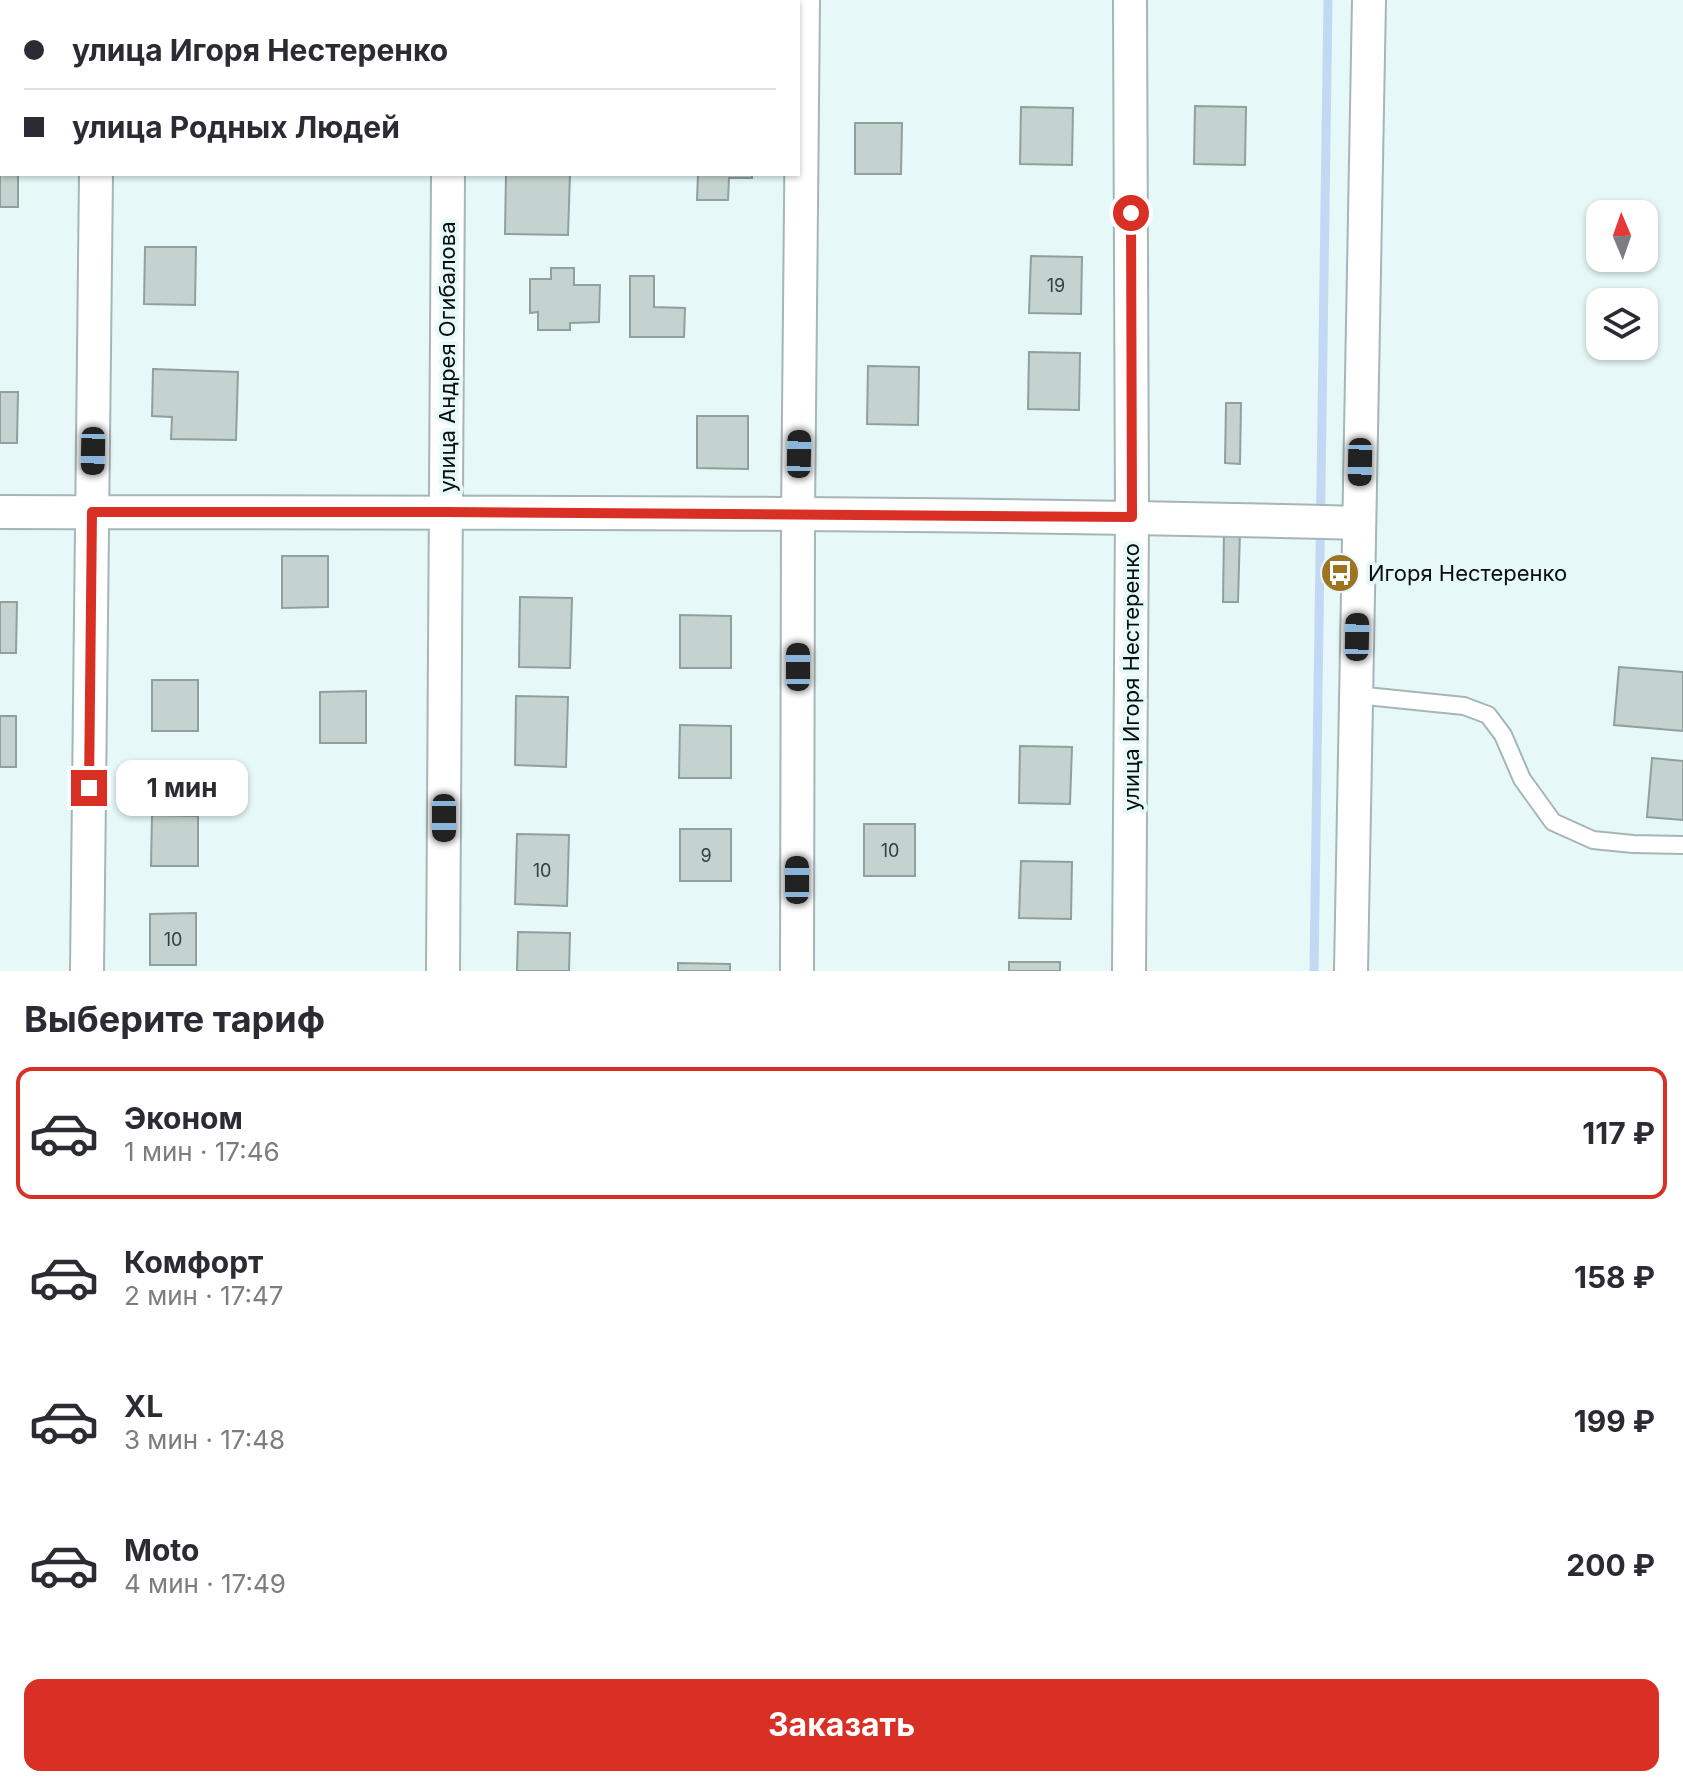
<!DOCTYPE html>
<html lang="ru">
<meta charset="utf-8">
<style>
:root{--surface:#fff;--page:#f7f7f7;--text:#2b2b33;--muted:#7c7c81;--line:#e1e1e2;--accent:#d93025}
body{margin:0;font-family:Inter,sans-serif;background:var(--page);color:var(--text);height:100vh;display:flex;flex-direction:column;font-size:30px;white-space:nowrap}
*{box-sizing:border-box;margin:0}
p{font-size:26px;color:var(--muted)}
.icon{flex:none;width:44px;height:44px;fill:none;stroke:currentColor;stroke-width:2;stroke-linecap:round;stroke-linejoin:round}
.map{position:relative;height:971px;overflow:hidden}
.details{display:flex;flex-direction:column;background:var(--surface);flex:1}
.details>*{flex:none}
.banner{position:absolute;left:0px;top:0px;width:800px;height:176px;box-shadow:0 2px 6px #0004;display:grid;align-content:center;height:176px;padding:0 24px;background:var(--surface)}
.needle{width:52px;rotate:358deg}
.controls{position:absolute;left:1586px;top:200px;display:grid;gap:16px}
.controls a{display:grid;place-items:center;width:72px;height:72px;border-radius:16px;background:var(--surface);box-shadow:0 2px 6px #0004;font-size:40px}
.end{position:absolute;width:36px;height:36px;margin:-18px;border:10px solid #d93025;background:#fff;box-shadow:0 0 0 4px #fff}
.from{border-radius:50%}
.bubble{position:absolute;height:56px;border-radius:16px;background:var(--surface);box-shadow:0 2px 6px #0004;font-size:26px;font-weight:700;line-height:56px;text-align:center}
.car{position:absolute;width:24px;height:48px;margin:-24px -12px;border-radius:10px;box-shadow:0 0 6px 2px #0007;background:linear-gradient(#222 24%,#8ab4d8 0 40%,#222 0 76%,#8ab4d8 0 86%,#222 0)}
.banner b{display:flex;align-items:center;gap:28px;height:76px;font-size:30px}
.banner b+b{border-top:2px solid var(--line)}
.banner i{width:20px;height:20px;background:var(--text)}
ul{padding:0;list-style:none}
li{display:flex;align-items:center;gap:24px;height:132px;margin:0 16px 12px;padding:0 8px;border:4px solid transparent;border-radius:16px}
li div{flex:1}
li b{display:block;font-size:30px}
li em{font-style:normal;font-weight:700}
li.selected{border-color:var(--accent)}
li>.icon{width:72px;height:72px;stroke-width:1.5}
h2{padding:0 24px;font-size:36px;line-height:96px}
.cta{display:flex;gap:16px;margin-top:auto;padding:16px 24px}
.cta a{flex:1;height:92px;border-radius:16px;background:var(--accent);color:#fff;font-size:32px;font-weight:700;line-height:92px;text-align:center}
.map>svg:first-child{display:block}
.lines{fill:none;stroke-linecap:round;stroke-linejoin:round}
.stream{stroke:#c3d8f2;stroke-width:9}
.building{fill:#c4d3cf;stroke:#91a09c;stroke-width:2}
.lane-casing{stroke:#a6b5b7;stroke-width:20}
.street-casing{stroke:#a6b5b7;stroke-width:36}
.lane{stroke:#fff;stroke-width:16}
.street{stroke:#fff;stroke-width:32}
.route{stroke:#d93025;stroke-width:10}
.labels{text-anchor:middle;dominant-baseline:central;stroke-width:8;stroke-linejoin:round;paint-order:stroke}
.number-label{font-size:18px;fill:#373f3e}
.street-label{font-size:22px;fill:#080e0e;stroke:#e7f8f9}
.poi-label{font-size:22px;fill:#080e0e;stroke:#e7f8f9;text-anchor:start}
</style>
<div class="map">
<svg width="1683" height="971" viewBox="0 0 1683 971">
<rect width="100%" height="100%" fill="#e7f8f9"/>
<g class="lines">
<polyline class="stream" points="1314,971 1328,0"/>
</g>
<g class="building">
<polygon points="1195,106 1246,107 1245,165 1194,164"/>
<polygon points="1021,107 1073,108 1072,165 1020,164"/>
<polygon points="855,123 902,123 901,174 855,174"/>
<polygon points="0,156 2,156 2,174 18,174 18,207 0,207"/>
<polygon points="506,174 570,174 568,235 505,234"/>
<polygon points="698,174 752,174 752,178 729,178 728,200 697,200"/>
<polygon points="145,247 196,247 195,305 144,304"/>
<polygon points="1031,256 1082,257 1081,314 1029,313"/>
<polygon points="551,268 574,268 574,285 600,285 599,322 570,323 570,330 538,330 538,312 530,313 530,279 551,279"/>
<polygon points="630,276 654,276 654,307 685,308 684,337 630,337"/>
<polygon points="1029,352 1080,353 1079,410 1028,409"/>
<polygon points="868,366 919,367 918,425 867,424"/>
<polygon points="153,369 238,372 236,440 171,439 172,417 152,416"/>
<polygon points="0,392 18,392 17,443 0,443"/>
<polygon points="1226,403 1241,403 1240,464 1225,463"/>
<polygon points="697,416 748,416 748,469 697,468"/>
<polygon points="1224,531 1240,531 1238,602 1223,602"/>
<polygon points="282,556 328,556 328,607 282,608"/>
<polygon points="520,597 572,598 570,668 519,667"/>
<polygon points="0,602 17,602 16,653 0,653"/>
<polygon points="680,615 731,616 731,668 680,668"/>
<polygon points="1619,667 1683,672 1683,731 1614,725"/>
<rect x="152" y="680" width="46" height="51"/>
<polygon points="366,691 366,743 320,743 320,692"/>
<polygon points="516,696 568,697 566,767 515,765"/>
<rect x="0" y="716" width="16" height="51"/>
<polygon points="680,725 731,726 731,778 679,778"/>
<polygon points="1020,746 1072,747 1070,804 1019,803"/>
<polygon points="1652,758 1683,761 1683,820 1647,817"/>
<polygon points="152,815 198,816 198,866 151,866"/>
<rect x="864" y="824" width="51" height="52"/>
<rect x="680" y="829" width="51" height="52"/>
<polygon points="517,834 569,835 567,906 515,904"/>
<polygon points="1021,861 1072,862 1071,919 1019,918"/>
<polygon points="196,913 196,965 150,965 150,914"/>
<polygon points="518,932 570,933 569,971 517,971"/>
<rect x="1009" y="962" width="51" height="9"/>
<polygon points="678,963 730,964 730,971 678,971"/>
</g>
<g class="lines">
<defs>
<polyline id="lane" points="1356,695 1464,706 1488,715 1503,735 1522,779 1553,822 1593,840 1633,844 1683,845"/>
<g id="street">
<polyline points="97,2 97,0"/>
<polyline points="449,2 449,0"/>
<path d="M0,512C453,513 906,511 1359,523"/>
<polyline points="87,971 96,174"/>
<polyline points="443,971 448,174"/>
<polyline points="797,971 798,515 803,0"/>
<polyline points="1129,971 1132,517 1130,0"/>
<polyline points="1351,971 1369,0"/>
</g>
</defs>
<use href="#lane" class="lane-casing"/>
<use href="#street" class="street-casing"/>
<use href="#lane" class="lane"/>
<use href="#street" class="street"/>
</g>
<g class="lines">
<polyline class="route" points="89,788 92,512 446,512 1132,517 1131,213"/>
</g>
<defs>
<symbol id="bus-disc" viewBox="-11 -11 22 22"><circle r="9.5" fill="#9e7423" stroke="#e7f8f9"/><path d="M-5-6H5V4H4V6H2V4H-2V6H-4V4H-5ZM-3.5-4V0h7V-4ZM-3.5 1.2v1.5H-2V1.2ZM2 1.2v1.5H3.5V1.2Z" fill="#fff"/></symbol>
</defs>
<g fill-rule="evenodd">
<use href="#bus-disc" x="1318" y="551" width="44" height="44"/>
</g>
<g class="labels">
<g class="number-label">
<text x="1056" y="285">19</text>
<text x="890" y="850">10</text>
<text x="706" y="855">9</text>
<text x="542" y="870">10</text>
<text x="173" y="939">10</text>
</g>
<g class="street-label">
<text transform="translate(447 357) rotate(-90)">улица Андрея Огибалова</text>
<text transform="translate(1131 677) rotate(-90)">улица Игоря Нестеренко</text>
</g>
<g class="poi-label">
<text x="1368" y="573">Игоря Нестеренко</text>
</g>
</g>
</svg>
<div class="controls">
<a><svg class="needle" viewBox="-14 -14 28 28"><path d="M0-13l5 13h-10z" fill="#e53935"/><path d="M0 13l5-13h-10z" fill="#7c7c81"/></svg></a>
<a><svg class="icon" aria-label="layers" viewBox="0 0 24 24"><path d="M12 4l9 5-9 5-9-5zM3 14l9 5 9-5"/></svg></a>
</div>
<i class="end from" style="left:1131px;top:213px"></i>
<i class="end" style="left:89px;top:788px"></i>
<div class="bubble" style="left:116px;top:760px;width:132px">1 мин</div>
<i class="car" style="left:93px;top:451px;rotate:181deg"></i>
<i class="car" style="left:799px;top:454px;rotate:1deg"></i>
<i class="car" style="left:1360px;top:462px;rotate:181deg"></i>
<i class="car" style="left:1357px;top:637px;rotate:1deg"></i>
<i class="car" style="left:798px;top:667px;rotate:0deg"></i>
<i class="car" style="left:444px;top:818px;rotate:180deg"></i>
<i class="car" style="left:797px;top:880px;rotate:0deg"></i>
<div class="banner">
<b><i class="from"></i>улица Игоря Нестеренко</b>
<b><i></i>улица Родных Людей</b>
</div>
</div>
<section class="details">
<h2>Выберите тариф</h2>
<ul>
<li class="selected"><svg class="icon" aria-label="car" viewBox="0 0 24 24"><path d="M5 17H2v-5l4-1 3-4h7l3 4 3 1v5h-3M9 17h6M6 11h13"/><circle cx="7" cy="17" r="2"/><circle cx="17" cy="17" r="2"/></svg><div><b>Эконом</b><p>1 мин · 17:46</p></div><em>117 ₽</em></li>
<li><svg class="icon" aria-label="car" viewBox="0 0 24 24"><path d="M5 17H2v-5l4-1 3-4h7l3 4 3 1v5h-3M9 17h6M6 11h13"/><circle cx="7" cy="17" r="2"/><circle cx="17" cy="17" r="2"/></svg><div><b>Комфорт</b><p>2 мин · 17:47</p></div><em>158 ₽</em></li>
<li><svg class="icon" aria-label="car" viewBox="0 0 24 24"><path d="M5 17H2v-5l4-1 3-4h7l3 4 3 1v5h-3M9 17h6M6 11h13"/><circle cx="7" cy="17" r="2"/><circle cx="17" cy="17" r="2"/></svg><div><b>XL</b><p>3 мин · 17:48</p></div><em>199 ₽</em></li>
<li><svg class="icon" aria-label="car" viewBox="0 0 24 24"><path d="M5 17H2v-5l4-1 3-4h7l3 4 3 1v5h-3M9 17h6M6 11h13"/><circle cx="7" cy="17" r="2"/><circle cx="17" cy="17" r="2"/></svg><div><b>Moto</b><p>4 мин · 17:49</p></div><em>200 ₽</em></li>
</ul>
<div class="cta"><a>Заказать</a></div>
</section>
